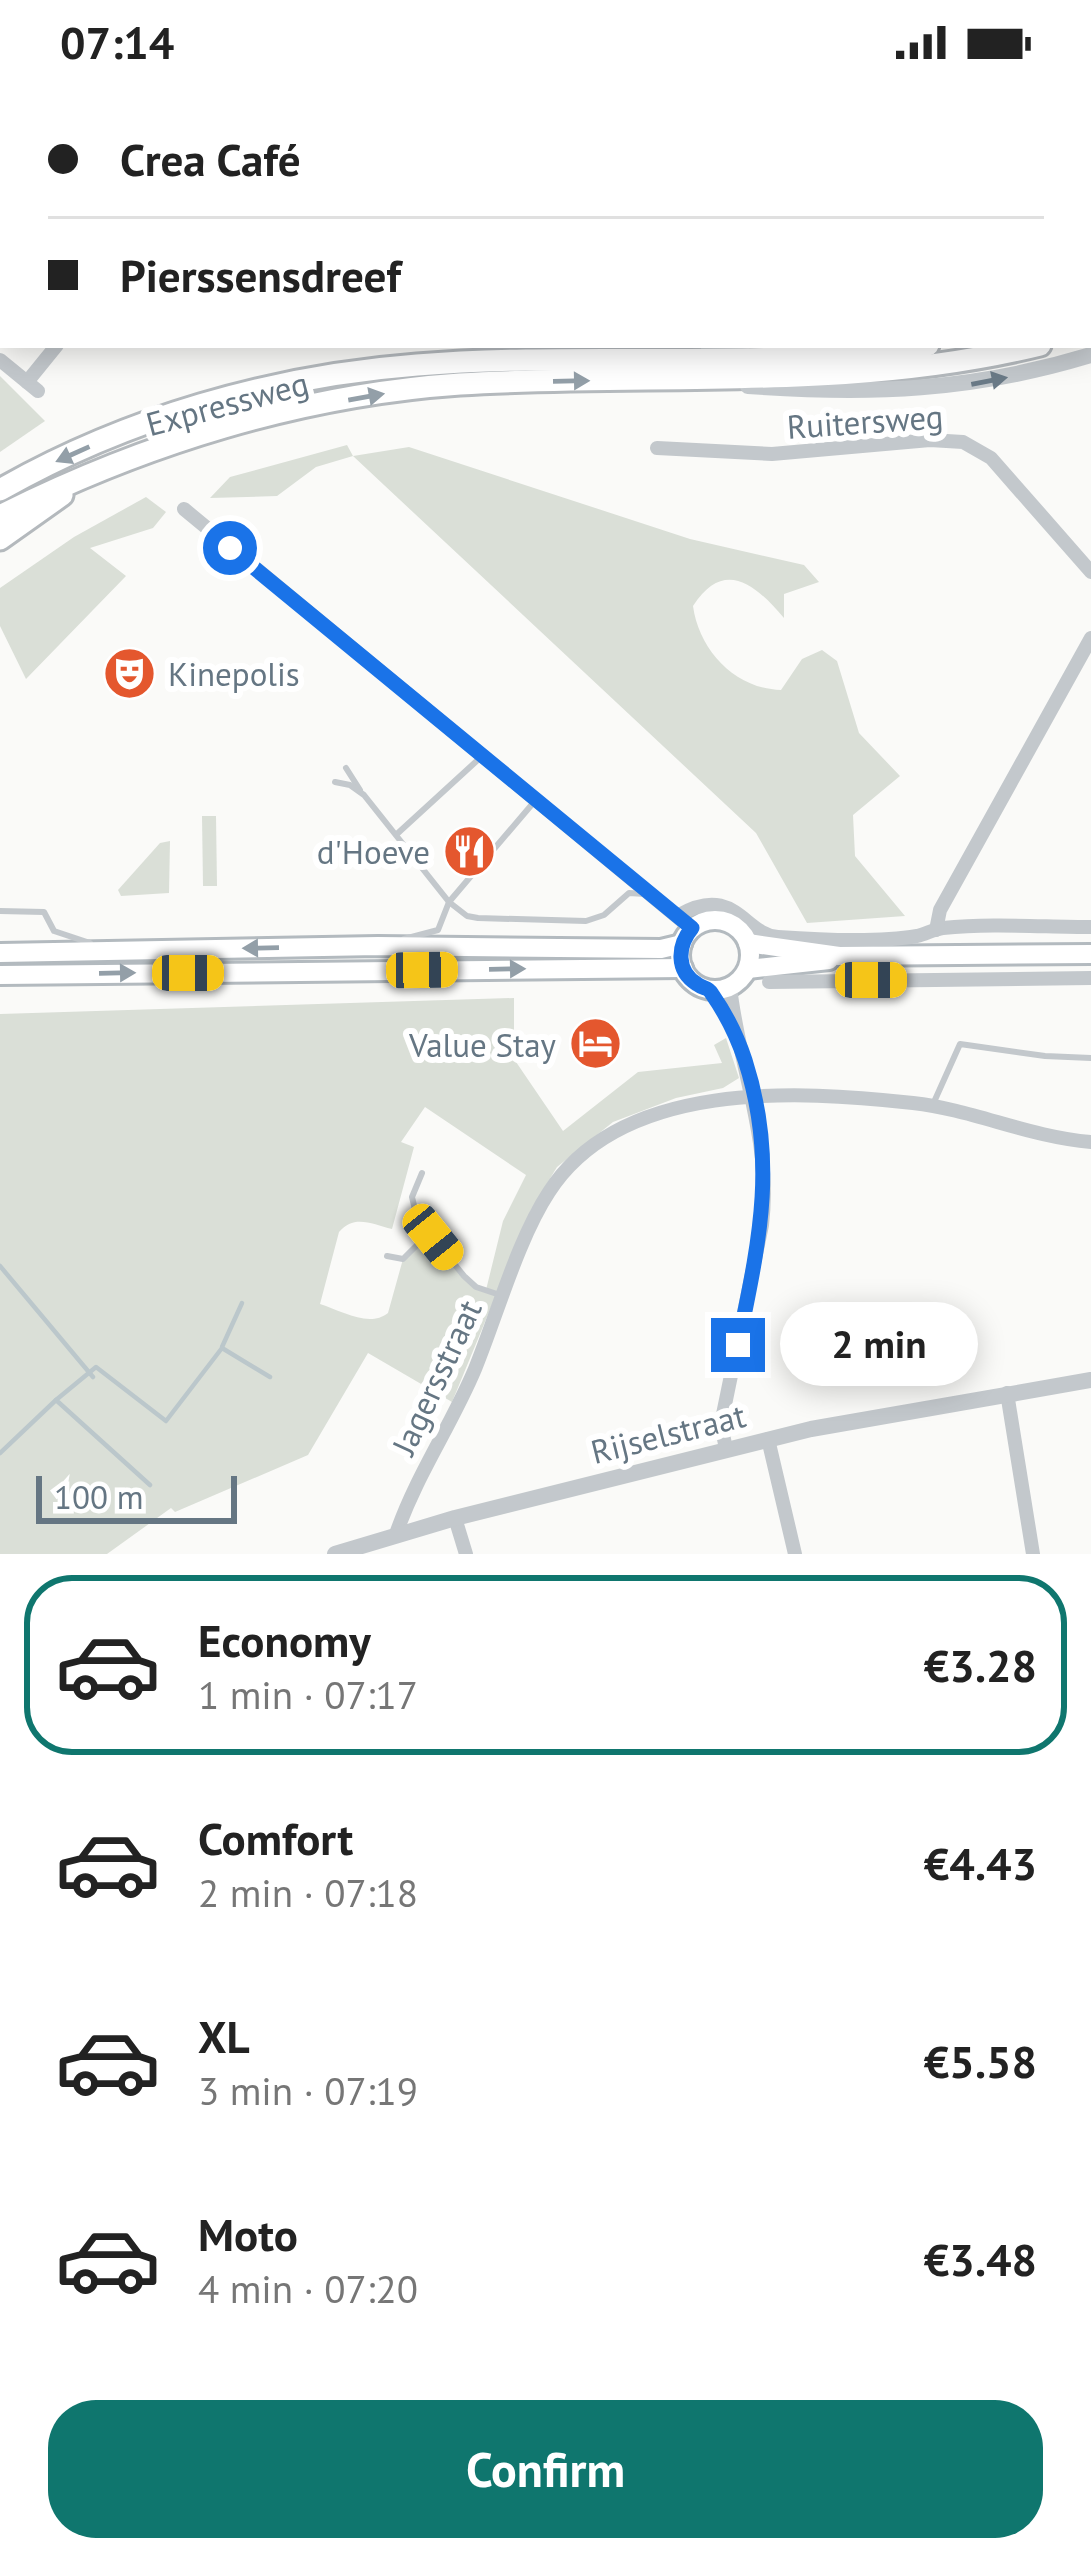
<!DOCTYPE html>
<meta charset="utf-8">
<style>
:root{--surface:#fff;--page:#f6f6f6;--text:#222;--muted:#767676;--line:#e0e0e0;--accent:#0f766e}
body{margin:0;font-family:"PT Sans",sans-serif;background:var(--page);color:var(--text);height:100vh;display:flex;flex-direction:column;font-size:45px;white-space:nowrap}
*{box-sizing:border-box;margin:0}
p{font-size:39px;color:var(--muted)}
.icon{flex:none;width:66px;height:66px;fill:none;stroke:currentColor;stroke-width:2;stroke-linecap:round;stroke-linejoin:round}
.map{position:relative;height:1470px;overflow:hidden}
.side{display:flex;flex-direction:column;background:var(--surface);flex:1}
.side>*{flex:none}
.guide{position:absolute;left:0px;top:0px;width:1092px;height:264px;box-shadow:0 6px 30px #0003;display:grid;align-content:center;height:264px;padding:0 48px;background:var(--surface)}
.scale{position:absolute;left:36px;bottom:30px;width:201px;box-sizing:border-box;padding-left:12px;border:6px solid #657683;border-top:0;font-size:33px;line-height:42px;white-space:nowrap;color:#657683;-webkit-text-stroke:9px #fff;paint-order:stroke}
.end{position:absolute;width:54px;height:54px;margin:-27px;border:15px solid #1a73e8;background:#fff;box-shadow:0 0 0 6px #fff}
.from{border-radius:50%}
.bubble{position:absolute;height:84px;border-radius:42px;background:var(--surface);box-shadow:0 6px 30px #0003;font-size:39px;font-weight:600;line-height:84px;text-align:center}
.car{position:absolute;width:36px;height:72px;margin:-36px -18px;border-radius:15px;box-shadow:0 0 9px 3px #0007;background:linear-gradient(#f5c518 24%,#345 0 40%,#f5c518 0 76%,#345 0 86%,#f5c518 0)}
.guide b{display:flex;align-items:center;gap:42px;height:114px;font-size:45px}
.guide b+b{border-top:3px solid var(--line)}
.guide i{width:30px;height:30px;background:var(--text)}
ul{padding:21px 0 0;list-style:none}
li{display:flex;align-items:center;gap:36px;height:180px;margin:0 24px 18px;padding:0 24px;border:6px solid transparent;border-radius:48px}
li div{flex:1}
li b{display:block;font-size:45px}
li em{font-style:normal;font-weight:600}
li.selected{border-color:var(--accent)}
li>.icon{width:108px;height:108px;stroke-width:1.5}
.cta{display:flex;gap:24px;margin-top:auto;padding:24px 48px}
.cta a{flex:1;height:138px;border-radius:48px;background:var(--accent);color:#fff;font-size:48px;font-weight:600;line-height:138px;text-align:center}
.status{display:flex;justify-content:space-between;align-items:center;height:84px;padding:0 60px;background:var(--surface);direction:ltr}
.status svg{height:33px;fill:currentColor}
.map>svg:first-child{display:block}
.green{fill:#dadfd7;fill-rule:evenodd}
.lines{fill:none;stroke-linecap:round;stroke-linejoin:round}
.stream{stroke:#bbc7cb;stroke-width:4.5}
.secondary-casing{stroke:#b3babf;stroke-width:24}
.trunk-casing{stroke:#b4b9bd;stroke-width:27}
.service{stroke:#c3c8cc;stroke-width:6}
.minor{stroke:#c3c8cc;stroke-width:14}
.tertiary{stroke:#c3c8cc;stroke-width:16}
.secondary{stroke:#fff;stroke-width:18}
.trunk{stroke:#fff;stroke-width:21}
.oneway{fill:#939fa8}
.oneway2{fill:#6a7a87}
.route{stroke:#1a73e8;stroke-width:15}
.labels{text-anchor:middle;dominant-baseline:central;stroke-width:12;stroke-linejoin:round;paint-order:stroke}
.street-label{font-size:33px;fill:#657683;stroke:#fff}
.poi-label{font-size:33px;fill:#657683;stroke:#fff;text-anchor:end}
</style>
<div class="status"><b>07:14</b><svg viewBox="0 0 49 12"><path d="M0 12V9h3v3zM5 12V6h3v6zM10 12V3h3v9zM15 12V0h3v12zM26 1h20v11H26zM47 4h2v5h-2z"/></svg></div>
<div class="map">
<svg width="1091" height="1470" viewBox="0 0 1091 1470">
<rect width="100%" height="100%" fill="#fafaf8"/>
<g class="green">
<polygon points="0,292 45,337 0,368"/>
<path d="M347,361L353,372L409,363L690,455L804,481L819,498L784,510V534C755,500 724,474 693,522C699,566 735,605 781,606L802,575L822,566L837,577L859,649L900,692L853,731L855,772L905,832L807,839L756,749L353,372L316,383L277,412L210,414L230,393Z"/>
<polygon points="146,413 166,428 153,444 90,464 126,492 26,595 0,542 0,504 74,453"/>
<polygon points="202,732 216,732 217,802 203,802"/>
<polygon points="170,757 169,809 121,812 118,806 160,759"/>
<path d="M514,914V975L563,1047L638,988L722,979L714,961L726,954L739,994L723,1004L676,1014L613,1038L557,1083L531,1126L452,1318L368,1269L308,1371L175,1428L171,1424L107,1470H0V930ZM425,1023L526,1091L503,1137L486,1206L464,1192L429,1149L403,1175L388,1229C369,1244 342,1227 320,1220L339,1148C354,1130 372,1140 392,1145L414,1063L401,1058Z"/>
</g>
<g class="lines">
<g class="stream">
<polyline points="0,1182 93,1293"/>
<polyline points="222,1263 242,1219"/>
<polyline points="0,1369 56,1316"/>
<polyline points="150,1401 56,1316 96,1283 166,1337 222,1264 270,1293"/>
</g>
<defs>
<g id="secondary">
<circle cx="715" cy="871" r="35"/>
<polyline points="748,859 839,872 1091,870"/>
<polyline points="0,869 378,862 661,865 682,860"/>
<polyline points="748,885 829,876"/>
<polyline points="0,891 683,884"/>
</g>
<g id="trunk">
<polyline points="1089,226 1091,226"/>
<polyline points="1089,248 1091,247"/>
<path d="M0,406C126,334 272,292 417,281C587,267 760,287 928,261"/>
<path d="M0,432C143,360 300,311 460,300C654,288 849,308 1040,261"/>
<polyline points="0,455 62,411"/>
</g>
</defs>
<use href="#secondary" class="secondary-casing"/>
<use href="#trunk" class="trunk-casing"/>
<g class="service">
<polyline points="346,684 360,706"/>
<polyline points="335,698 350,701 364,711 449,818 467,832 478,834 586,837 604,831 629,809 645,810"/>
<polyline points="398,749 481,673"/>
<polyline points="0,827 44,828 54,847 90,859"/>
<polyline points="404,855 438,846 449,818 534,718"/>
<polyline points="934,1018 960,960 1045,972 1091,974"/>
<polyline points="422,1089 412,1113 417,1134 464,1192 476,1203 500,1211"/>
<polyline points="387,1172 403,1175 429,1149"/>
</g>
<g class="minor">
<polyline points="520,0 523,3"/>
<polyline points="840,0 843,3"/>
<polyline points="1077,0 1080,3"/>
<polyline points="269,3 271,0"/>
<polyline points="1089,11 1091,13"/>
<polyline points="0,276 38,307"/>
<polyline points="27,298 57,261"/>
<polyline points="657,364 772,370 930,356 963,358 991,374 1091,488"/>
<polyline points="184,425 692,845"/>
<path d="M679,831C735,799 744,851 778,853C820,856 876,859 917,852C926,850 934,845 943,844C991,839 1043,843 1091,843"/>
<polyline points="936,846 940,826 1091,554"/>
<polyline points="769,898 1091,894"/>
<polyline points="710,905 734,944"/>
<polyline points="1007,1309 1033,1470"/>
<polyline points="768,1355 795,1470"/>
<path d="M726,1365L721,1340L762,1141C772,1058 739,983 730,903"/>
<polyline points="455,1434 466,1470"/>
<path d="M396,1450C417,1390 451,1342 475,1285C497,1231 518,1155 549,1108C621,996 797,1006 913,1019C974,1026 1029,1053 1091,1058"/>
</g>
<g class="tertiary">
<polyline points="1089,199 1091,198"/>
<polyline points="708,268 742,261"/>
<path d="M748,302C870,311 973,307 1091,271"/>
<polyline points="335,1470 455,1434 811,1345 1091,1296"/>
</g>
<use href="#secondary" class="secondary"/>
<use href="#trunk" class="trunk"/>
</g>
<defs><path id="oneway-solid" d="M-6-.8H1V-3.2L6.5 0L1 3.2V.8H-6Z" transform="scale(3)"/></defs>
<g class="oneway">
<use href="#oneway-solid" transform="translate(571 297) rotate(-1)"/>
<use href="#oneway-solid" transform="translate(366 313) rotate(-10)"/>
<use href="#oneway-solid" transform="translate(73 370) rotate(156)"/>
<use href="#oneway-solid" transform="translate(261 864) rotate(179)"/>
<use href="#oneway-solid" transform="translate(507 885) rotate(-1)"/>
<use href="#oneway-solid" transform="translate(117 889) rotate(-1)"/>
</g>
<use class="oneway2" href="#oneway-solid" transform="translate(989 297) rotate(-11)"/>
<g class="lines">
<path class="route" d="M230,464L692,844C677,862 676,887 697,900C705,906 707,902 712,910C726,930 737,952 745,976C778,1078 759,1159 738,1261"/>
</g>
<defs>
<symbol id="theatre-disc" viewBox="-11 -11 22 22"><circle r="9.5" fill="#e4572e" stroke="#fff"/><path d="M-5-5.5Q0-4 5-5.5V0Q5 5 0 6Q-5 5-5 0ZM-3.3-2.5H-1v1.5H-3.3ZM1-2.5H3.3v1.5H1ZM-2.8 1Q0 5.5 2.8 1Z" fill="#fff"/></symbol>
<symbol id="restaurant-disc" viewBox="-11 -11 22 22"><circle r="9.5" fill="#e4572e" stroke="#fff"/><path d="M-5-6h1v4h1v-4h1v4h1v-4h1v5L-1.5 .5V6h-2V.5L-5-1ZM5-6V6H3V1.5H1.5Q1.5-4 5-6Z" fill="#fff"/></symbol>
<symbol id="hotel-disc" viewBox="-11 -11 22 22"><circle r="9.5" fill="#e4572e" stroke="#fff"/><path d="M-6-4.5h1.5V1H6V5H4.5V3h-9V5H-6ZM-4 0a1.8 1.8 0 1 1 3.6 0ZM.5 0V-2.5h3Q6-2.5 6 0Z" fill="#fff"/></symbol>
</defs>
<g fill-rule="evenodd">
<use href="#theatre-disc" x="100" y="560" width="59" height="59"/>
<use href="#restaurant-disc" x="440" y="738" width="59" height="59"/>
<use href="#hotel-disc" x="566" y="930" width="59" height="59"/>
</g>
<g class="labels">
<g class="street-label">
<text transform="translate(227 319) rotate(-15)">Expressweg</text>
<text transform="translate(865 337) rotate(-4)">Ruitersweg</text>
<text transform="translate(436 1293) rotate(-65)">Jagersstraat</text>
<text transform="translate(668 1349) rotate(-14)">Rijselstraat</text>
</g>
<g class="poi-label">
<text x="168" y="589" text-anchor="start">Kinepolis</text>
<text x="430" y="767">d'Hoeve</text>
<text x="556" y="960">Value Stay</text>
</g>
</g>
</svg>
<div class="scale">100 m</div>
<i class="end from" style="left:230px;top:464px"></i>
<i class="end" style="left:738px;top:1261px"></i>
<div class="bubble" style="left:780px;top:1218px;width:198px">2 min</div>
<i class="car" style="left:422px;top:886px;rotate:89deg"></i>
<i class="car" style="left:188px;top:889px;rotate:90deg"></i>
<i class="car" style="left:871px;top:896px;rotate:90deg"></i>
<i class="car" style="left:433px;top:1153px;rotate:141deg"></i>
<div class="guide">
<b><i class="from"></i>Crea Café</b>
<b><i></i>Pierssensdreef</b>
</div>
</div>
<section class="side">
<ul>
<li class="selected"><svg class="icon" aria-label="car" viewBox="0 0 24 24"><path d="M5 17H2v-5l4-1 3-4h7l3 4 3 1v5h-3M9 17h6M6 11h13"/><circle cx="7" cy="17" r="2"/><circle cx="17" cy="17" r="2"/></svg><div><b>Economy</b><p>1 min · 07:17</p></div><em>€3.28</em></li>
<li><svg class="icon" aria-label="car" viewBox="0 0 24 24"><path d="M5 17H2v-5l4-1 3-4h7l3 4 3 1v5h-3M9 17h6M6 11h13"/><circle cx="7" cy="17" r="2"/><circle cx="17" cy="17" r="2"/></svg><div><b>Comfort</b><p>2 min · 07:18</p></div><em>€4.43</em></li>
<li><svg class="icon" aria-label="car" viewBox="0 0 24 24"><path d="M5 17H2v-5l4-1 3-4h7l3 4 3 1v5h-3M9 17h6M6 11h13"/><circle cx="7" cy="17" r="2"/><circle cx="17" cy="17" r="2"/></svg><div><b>XL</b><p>3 min · 07:19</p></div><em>€5.58</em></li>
<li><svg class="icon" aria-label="car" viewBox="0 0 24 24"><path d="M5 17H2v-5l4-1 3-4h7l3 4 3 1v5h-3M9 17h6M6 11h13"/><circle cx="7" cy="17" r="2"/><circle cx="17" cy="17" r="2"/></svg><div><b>Moto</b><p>4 min · 07:20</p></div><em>€3.48</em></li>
</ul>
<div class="cta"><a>Confirm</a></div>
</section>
